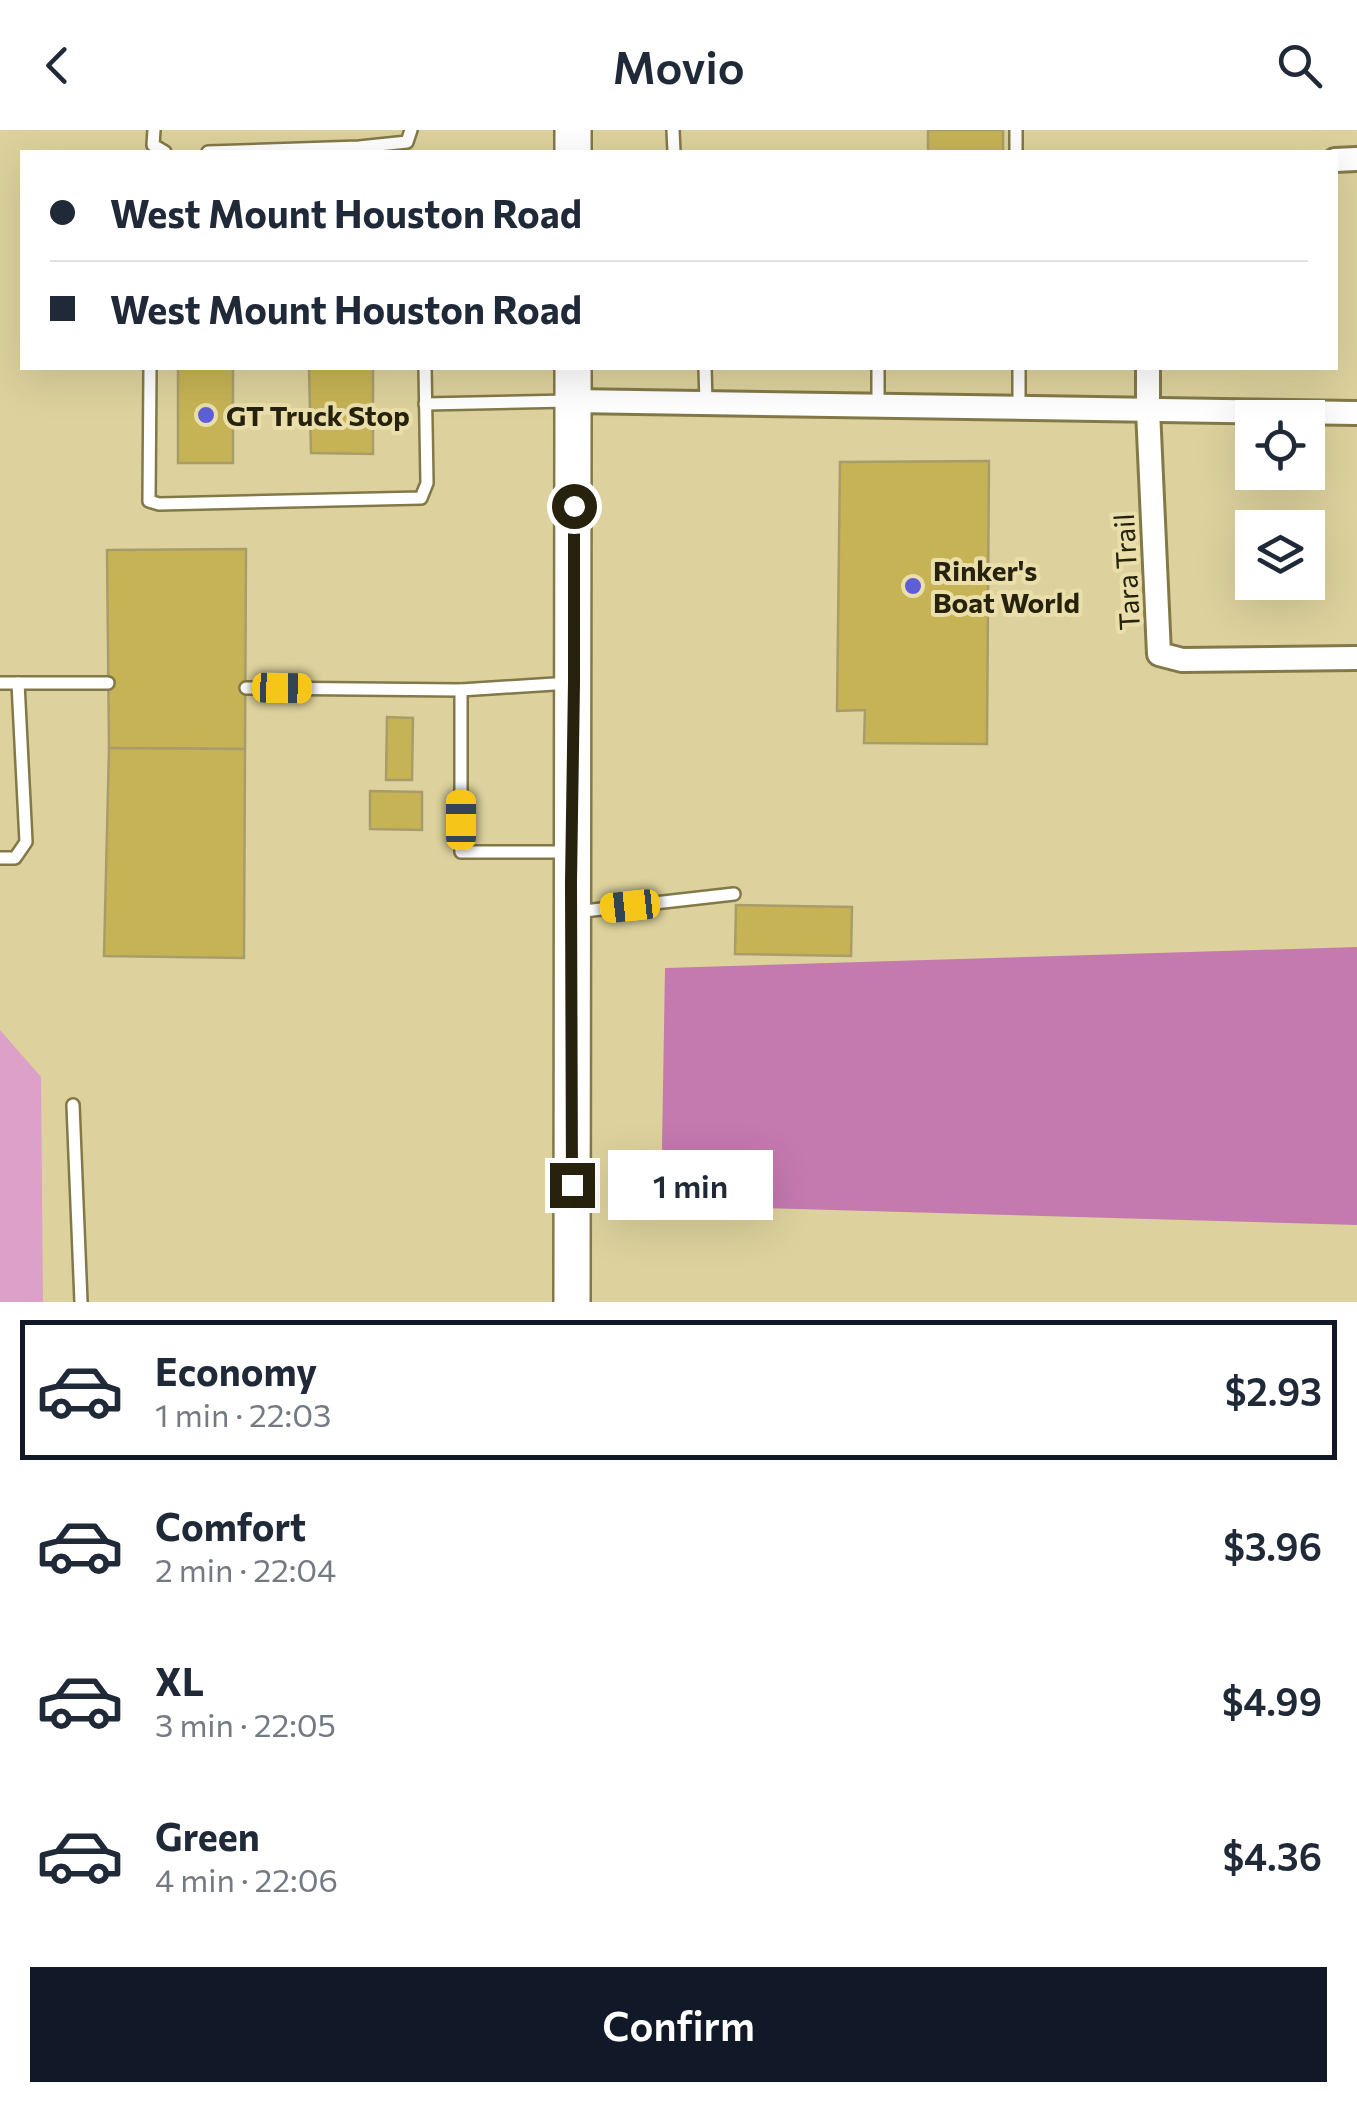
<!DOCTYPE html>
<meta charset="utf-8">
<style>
:root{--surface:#fff;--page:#f6f6f7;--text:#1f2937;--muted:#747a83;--line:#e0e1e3;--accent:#111827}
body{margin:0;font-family:Commissioner,sans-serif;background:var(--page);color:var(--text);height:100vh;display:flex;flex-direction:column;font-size:38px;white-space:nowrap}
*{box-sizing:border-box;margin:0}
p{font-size:32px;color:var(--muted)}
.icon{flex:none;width:55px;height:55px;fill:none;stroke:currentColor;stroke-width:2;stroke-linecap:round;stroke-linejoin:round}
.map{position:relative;height:1172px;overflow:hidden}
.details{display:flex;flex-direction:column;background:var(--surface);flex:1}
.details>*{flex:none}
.banner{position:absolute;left:20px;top:20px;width:1318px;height:220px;border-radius:0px;box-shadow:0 10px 40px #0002;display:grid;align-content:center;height:220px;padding:0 30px;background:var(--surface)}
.controls{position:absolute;left:1235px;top:270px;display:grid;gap:20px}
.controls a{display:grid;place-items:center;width:90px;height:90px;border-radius:0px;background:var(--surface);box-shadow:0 10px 40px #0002;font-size:50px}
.end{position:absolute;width:45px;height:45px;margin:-22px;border:12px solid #26220d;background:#fff;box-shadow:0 0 0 5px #fff}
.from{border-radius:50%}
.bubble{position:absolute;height:70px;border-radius:0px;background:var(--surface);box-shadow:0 10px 40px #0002;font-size:32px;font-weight:600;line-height:70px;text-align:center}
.car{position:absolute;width:30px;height:60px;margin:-30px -15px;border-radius:12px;box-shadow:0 0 8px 2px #0007;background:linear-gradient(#f5c518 24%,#345 0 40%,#f5c518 0 76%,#345 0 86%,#f5c518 0)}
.banner b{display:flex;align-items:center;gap:35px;height:95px;font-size:38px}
.banner b+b{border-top:2px solid var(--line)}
.banner i{width:25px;height:25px;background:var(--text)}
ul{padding:18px 0 0;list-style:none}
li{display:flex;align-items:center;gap:30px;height:140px;margin:0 20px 15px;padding:0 10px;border:5px solid transparent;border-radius:0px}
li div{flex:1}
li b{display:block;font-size:38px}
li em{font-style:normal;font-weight:600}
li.on{border-color:var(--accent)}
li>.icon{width:90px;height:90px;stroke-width:1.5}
.cta{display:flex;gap:20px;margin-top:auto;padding:20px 30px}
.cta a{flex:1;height:115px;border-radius:0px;background:var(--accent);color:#fff;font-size:40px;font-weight:600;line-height:115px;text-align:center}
header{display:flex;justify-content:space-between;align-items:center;height:130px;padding:0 30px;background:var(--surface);font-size:45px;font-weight:600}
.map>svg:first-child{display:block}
.green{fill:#dca0c9}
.forest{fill:#c479af}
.building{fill:#c6b355;stroke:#a89d6a;stroke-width:2.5}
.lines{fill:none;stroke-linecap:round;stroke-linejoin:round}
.lane-casing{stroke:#837948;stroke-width:16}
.street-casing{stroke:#837948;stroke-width:28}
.primary-casing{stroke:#837948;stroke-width:40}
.lane{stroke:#fff;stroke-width:11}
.street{stroke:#fff;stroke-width:22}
.primary{stroke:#fff;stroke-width:35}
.route{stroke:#26220d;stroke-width:12}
.poi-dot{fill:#5e5fd8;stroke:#eadfaa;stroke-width:4}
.labels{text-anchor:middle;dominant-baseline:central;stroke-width:8;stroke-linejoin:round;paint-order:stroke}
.poi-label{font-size:28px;font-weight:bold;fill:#26220d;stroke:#eadfaa;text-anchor:start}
.street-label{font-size:28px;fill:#26220d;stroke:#eadfaa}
</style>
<header><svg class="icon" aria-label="back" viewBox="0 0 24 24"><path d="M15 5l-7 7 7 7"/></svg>Movio<svg class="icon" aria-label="search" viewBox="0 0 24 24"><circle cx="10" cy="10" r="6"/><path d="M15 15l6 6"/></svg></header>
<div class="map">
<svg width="1357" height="1172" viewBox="0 0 1357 1172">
<rect width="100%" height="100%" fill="#ddd29d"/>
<polygon class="green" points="0,900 41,947 43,1172 0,1172"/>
<polygon class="forest" points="1357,817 1357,1095 661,1075 665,838"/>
<g class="building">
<rect x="928" y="0" width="75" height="22"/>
<rect x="178" y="238" width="55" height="95"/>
<polygon points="309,238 373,238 373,324 311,323"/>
<polygon points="989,331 987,614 864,613 865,580 837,581 840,332"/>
<polygon points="246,419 245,619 109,618 107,420"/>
<polygon points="387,587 413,588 412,650 386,650"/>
<polygon points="109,618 245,619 244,828 104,826"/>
<polygon points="370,661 422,662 422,700 370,699"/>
<polygon points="736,775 852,777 851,826 735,824"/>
</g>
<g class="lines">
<defs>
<g id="lane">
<polyline points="154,0 153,15 165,22"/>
<polyline points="673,0 674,22"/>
<polyline points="1016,0 1016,22"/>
<polyline points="208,22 359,17 407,12 411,0"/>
<polyline points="150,238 149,371 159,374 421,368 427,353 425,238"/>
<polyline points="705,238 706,273"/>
<polyline points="878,238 878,276"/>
<polyline points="1019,238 1019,278"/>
<polyline points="425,274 569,271"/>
<polyline points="0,553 108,553"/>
<polyline points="246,558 461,560"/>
<polyline points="566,722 461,722 461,560 570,553"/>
<polyline points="0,728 15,728 26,712 18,553"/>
<polyline points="575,782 734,764"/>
<polyline points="73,975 81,1172"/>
</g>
<g id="street">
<polyline points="1335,30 1357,29"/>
<polyline points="1148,238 1148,280 1159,524 1182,530 1357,528"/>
<polyline points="573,271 1357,283"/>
</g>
<g id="primary">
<polyline points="573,0 573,22"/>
<path d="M572,1172C571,860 574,549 573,238"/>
</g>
</defs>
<use href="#lane" class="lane-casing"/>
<use href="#street" class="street-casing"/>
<use href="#primary" class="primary-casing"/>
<use href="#lane" class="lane"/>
<use href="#street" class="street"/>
<use href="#primary" class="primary"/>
</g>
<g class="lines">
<polyline class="route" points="572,1055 571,752 574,552 574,376"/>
</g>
<g class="poi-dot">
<circle cx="206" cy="285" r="10"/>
<circle cx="913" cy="456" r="10"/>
</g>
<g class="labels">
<g class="poi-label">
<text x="226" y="285">GT Truck Stop</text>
<text x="933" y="440">Rinker's<tspan x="933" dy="32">Boat World</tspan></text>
</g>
<g class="street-label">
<text transform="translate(1126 442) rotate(-93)">Tara Trail</text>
</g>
</g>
</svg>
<div class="controls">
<a><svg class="icon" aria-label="locate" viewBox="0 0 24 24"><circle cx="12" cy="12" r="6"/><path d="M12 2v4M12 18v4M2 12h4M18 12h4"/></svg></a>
<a><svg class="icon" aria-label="layers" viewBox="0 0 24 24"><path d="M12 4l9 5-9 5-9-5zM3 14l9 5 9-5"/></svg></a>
</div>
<i class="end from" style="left:574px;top:376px"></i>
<i class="end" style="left:572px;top:1055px"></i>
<div class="bubble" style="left:608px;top:1020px;width:165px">1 min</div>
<i class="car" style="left:282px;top:558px;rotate:91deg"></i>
<i class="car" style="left:461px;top:690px;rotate:0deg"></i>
<i class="car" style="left:630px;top:776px;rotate:264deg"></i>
<div class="banner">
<b><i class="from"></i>West Mount Houston Road</b>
<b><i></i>West Mount Houston Road</b>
</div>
</div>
<section class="details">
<ul>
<li class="on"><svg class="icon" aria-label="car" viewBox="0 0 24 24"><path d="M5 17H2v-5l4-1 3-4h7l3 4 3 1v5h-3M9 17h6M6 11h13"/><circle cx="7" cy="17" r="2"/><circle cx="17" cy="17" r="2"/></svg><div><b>Economy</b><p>1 min · 22:03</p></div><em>$2.93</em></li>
<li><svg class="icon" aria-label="car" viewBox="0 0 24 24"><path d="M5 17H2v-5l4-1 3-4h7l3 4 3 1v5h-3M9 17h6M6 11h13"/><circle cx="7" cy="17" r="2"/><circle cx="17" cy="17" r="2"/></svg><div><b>Comfort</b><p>2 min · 22:04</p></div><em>$3.96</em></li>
<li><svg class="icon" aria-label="car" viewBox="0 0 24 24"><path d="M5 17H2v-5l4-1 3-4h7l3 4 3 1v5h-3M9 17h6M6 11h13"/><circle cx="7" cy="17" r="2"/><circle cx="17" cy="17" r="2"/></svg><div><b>XL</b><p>3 min · 22:05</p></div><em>$4.99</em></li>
<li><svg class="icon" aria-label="car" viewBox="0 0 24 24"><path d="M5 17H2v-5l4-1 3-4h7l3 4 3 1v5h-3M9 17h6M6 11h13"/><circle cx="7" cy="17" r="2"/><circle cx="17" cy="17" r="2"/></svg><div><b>Green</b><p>4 min · 22:06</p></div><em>$4.36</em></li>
</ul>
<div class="cta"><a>Confirm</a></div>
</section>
